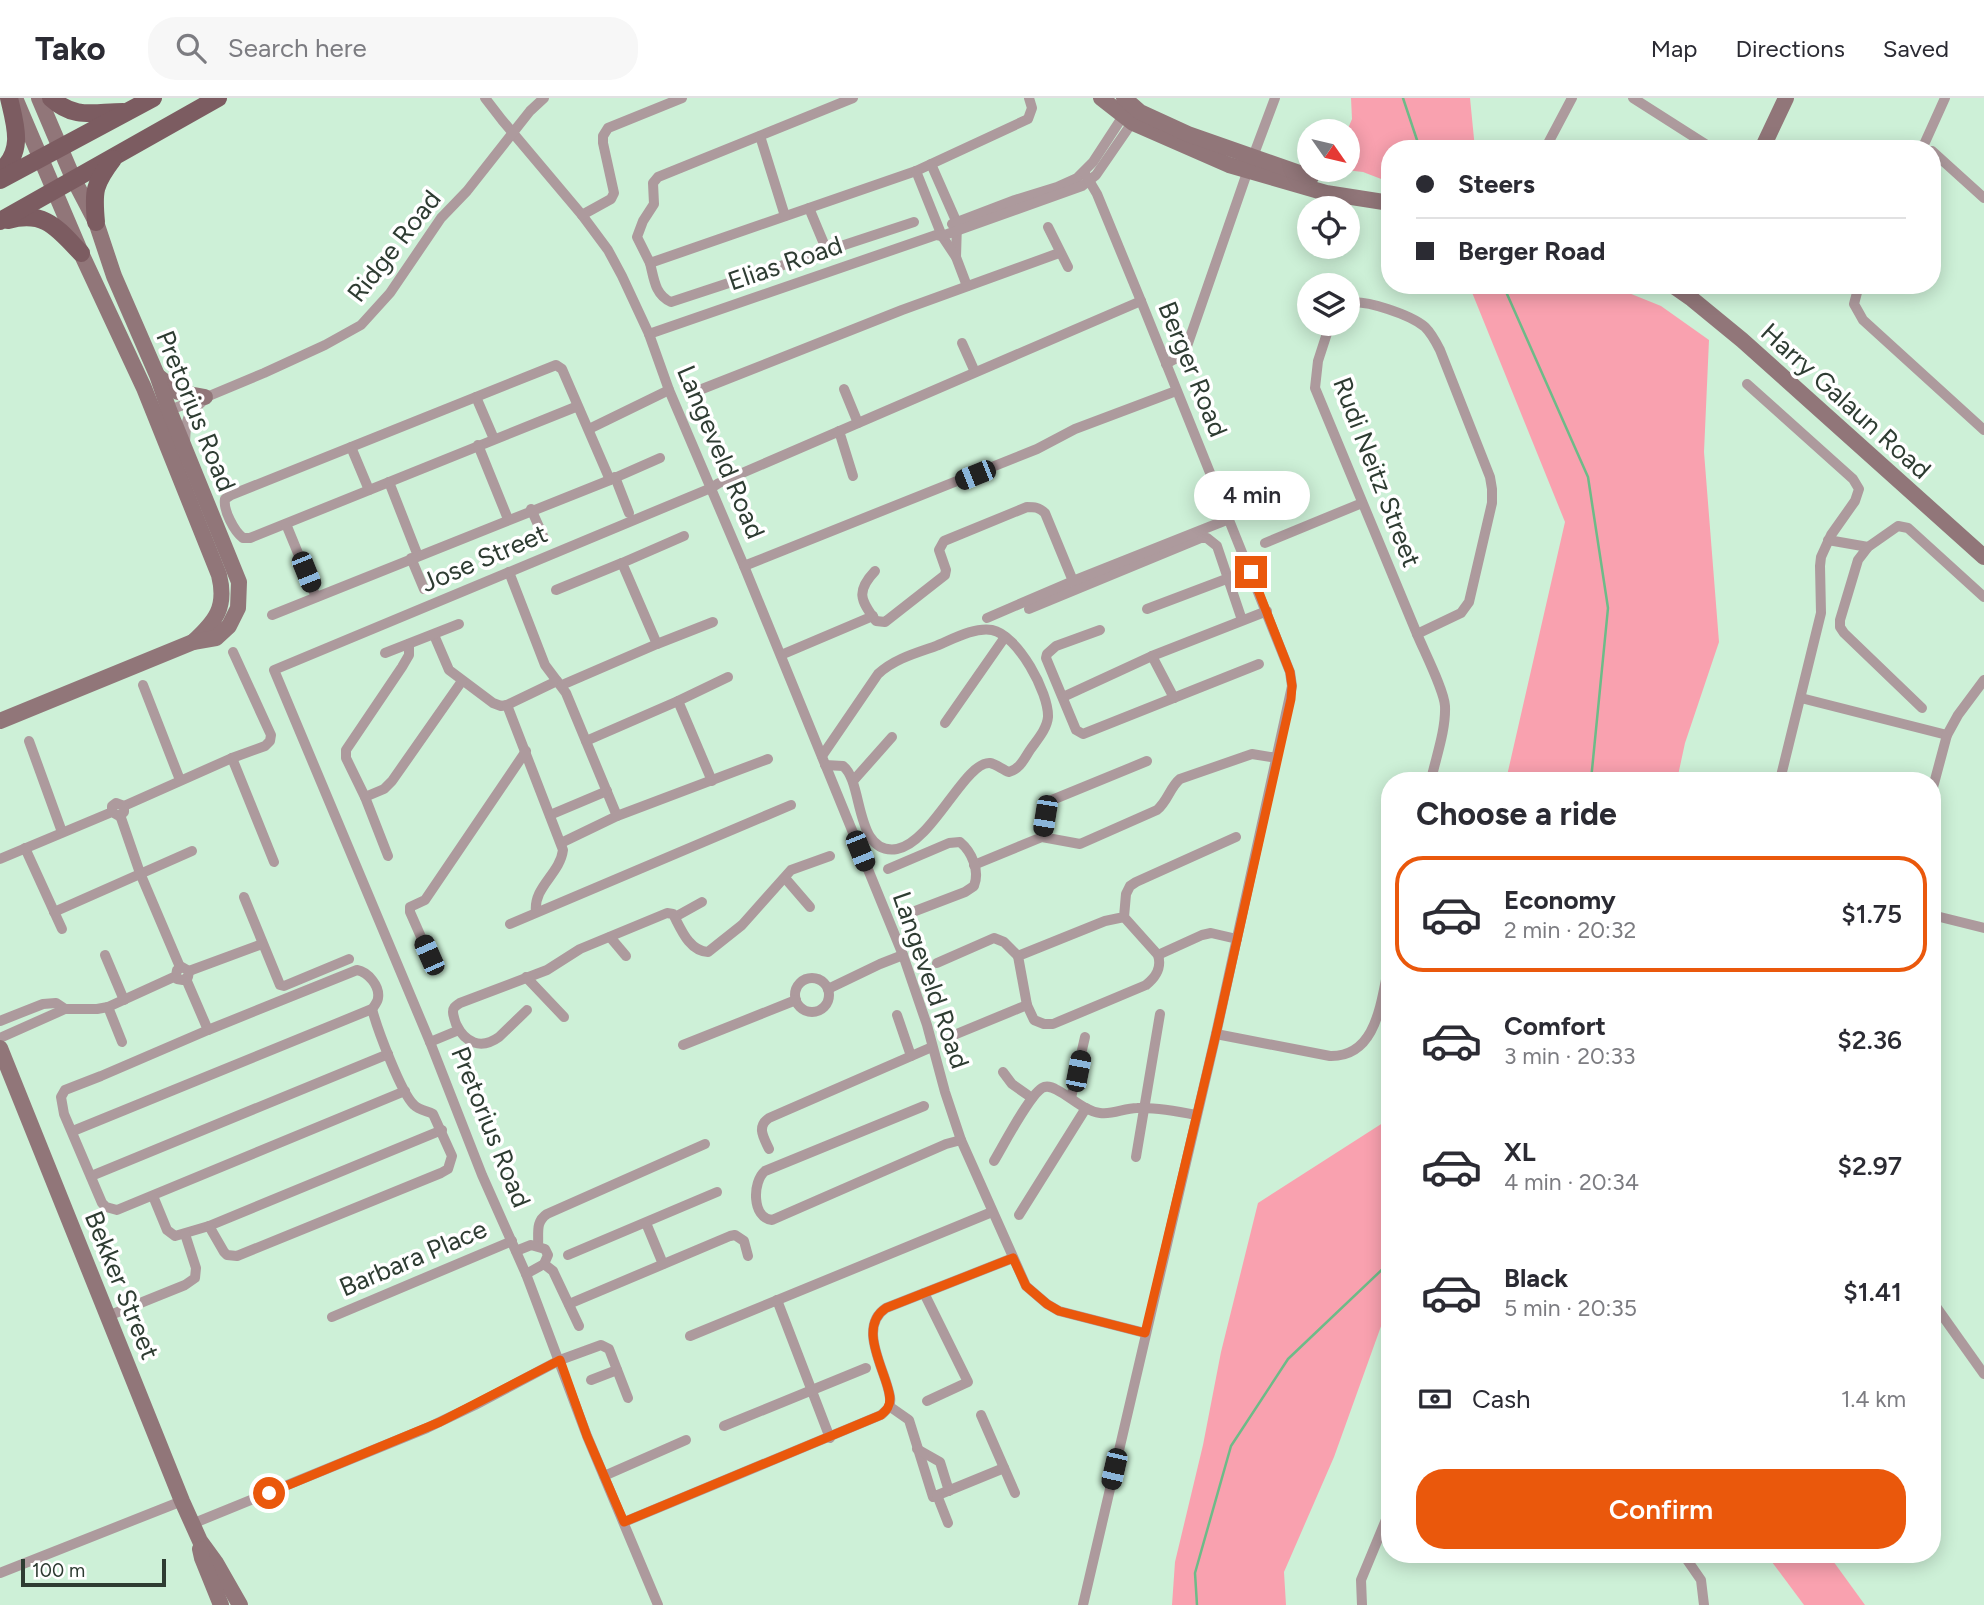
<!DOCTYPE html>
<meta charset="utf-8">
<style>
:root{--surface:#fff;--page:#f7f7f7;--text:#2b2b33;--muted:#7c7c81;--line:#e1e1e2;--accent:#ea580c}
body{margin:0;font-family:Figtree,sans-serif;background:var(--page);color:var(--text);height:100vh;display:flex;flex-direction:column;font-size:26px;white-space:nowrap}
*{box-sizing:border-box;margin:0}
p{font-size:23px;color:var(--muted)}
.icon{flex:none;width:38px;height:38px;fill:none;stroke:currentColor;stroke-width:2;stroke-linecap:round;stroke-linejoin:round}
.map{position:relative;flex:1;overflow:hidden}
.sheet{position:absolute;left:1381px;top:674px;width:560px;height:791px;display:flex;flex-direction:column;background:var(--surface);border-radius:28px;box-shadow:0 4px 18px #0003}
.sheet>*{flex:none}
.top-card{position:absolute;left:1381px;top:42px;width:560px;height:154px;border-radius:28px;box-shadow:0 4px 18px #0003;display:grid;align-content:center;height:154px;padding:0 35px;background:var(--surface)}
.needle{width:46px;rotate:124deg}
.fabs{position:absolute;left:1297px;top:21px;display:grid;gap:14px}
.fabs a{display:grid;place-items:center;width:63px;height:63px;border-radius:50%;background:var(--surface);box-shadow:0 4px 18px #0003;font-size:35px}
.scale{position:absolute;left:21px;bottom:18px;width:145px;box-sizing:border-box;padding-left:7px;border:4px solid #2e3c32;border-top:0;font-size:19px;line-height:24px;white-space:nowrap;color:#2e3c32;-webkit-text-stroke:5px #fff;paint-order:stroke}
.end{position:absolute;width:32px;height:32px;margin:-16px;border:9px solid #ea580c;background:#fff;box-shadow:0 0 0 4px #fff}
.from{border-radius:50%}
.bubble{position:absolute;height:49px;border-radius:24px;background:var(--surface);box-shadow:0 4px 18px #0003;font-size:23px;font-weight:600;line-height:49px;text-align:center}
.car{position:absolute;width:21px;height:42px;margin:-21px -10px;border-radius:9px;box-shadow:0 0 5px 2px #0007;background:linear-gradient(#222 24%,#8ab4d8 0 40%,#222 0 76%,#8ab4d8 0 86%,#222 0)}
.top-card b{display:flex;align-items:center;gap:24px;height:66px;font-size:26px}
.top-card b+b{border-top:2px solid var(--line)}
.top-card i{width:18px;height:18px;background:var(--text)}
ul{padding:0;list-style:none}
li{display:flex;align-items:center;gap:21px;height:116px;margin:0 14px 10px;padding:0 21px;border:4px solid transparent;border-radius:28px}
li div{flex:1}
li b{display:block;font-size:26px}
li em{font-style:normal;font-weight:600}
li.on{border-color:var(--accent)}
li>.icon{width:63px;height:63px;stroke-width:1.5}
h2{padding:0 35px;font-size:32px;line-height:84px}
.pay{display:flex;align-items:center;gap:18px;height:77px;padding:0 35px;font-size:26px}
.pay p{margin-inline-start:auto}
.cta{display:flex;gap:14px;margin-top:auto;padding:14px 35px}
.cta a{flex:1;height:80px;border-radius:28px;background:var(--accent);color:#fff;font-size:28px;font-weight:600;line-height:80px;text-align:center}
header{display:flex;align-items:center;gap:42px;box-sizing:border-box;height:98px;padding:0 35px;background:var(--surface);border-bottom:2px solid var(--line)}
header strong{font-size:33px}
nav{display:flex;gap:38px;margin-inline-start:auto;font-size:24px}
.search{width:490px;height:63px;background:var(--page);display:flex;align-items:center;gap:18px;box-sizing:border-box;padding:0 24px;border-radius:28px;color:var(--muted);font-size:26px}
.map>svg:first-child{display:block}
.green{fill:#f9a1af}
.lines{fill:none;stroke-linecap:round;stroke-linejoin:round}
.stream{stroke:#6dbb88;stroke-width:2.5}
.street{stroke:#ad9a9d;stroke-width:10}
.secondary{stroke:#917679;stroke-width:16}
.primary{stroke:#7c5c61;stroke-width:18}
.route{stroke:#ea580c;stroke-width:9}
.labels{text-anchor:middle;dominant-baseline:central;stroke-width:7;stroke-linejoin:round;paint-order:stroke}
.street-label{font-size:26px;fill:#2e3c32;stroke:#fff}
</style>
<header>
<strong>Tako</strong>
<div class="search"><svg class="icon" aria-label="search" viewBox="0 0 24 24"><circle cx="10" cy="10" r="6"/><path d="M15 15l6 6"/></svg>Search here</div>
<nav><a>Map</a><a>Directions</a><a>Saved</a></nav>
</header>
<div class="map">
<svg width="1984" height="1507" viewBox="0 0 1984 1507">
<rect width="100%" height="100%" fill="#cdf0d7"/>
<g class="green">
<polygon points="1351,0 1470,0 1475,51 1390,51 1389,84 1363,74 1346,72 1347,33 1352,21"/>
<polygon points="1469,187 1609,187 1661,208 1709,242 1704,354 1719,544 1685,645 1677,682 1506,682 1565,424"/>
<polygon points="1389,1021 1389,1206 1334,1359 1284,1474 1286,1507 1172,1507 1175,1464 1203,1347 1221,1254 1258,1105"/>
<polygon points="1766,1456 1828,1456 1865,1507 1804,1507"/>
</g>
<g class="lines">
<g class="stream">
<polyline points="1403,0 1420,51"/>
<polyline points="1503,187 1588,379 1608,510 1591,682"/>
<polyline points="1197,1507 1195,1475 1231,1348 1288,1261 1390,1164"/>
</g>
<g class="street">
<polyline points="485,0 502,22 582,117 608,152 622,178 649,236 669,292 744,468 903,857 927,927 945,994 961,1042 1026,1188 1047,1206 1059,1213 1145,1235"/>
<polyline points="853,0 658,79 653,85 654,106 643,123 637,139 650,165 916,73 1028,21 1032,10 1029,0"/>
<polyline points="1633,0 1713,51"/>
<polyline points="760,38 785,118"/>
<polyline points="1545,51 1572,0"/>
<polyline points="1922,51 1945,0"/>
<polyline points="1932,53 1984,100"/>
<polyline points="931,66 957,125 956,159"/>
<polyline points="916,73 942,138 956,159 967,188"/>
<polyline points="809,110 827,153"/>
<polyline points="582,117 611,101 614,95 603,45 603,38 608,30 682,0"/>
<polyline points="952,126 1015,102 1057,89 1077,80 1093,64 1125,15"/>
<polyline points="1048,129 1068,169"/>
<path d="M650,165C654,181 655,197 671,204L914,124"/>
<polyline points="1859,187 1854,206 1863,222 1984,332"/>
<path d="M1330,226L1318,263L1315,290L1417,536L1461,515L1469,504L1492,405V391L1490,379L1440,252C1436,244 1432,236 1425,229C1411,217 1365,201 1348,205"/>
<polyline points="649,236 936,137 942,138 1082,88 1096,77 1136,19"/>
<polyline points="962,245 975,274"/>
<polyline points="1166,266 1182,257 1186,251 1248,72 1275,0"/>
<polyline points="1747,286 1853,381 1859,391 1855,403 1831,437 1821,459 1820,468 1821,515 1780,682"/>
<polyline points="844,291 858,325"/>
<polyline points="697,293 902,212 1059,155"/>
<polyline points="476,299 494,341"/>
<path d="M578,308L250,440H243C234,433 223,412 225,401L231,397L556,267L562,271L610,382"/>
<polyline points="169,312 209,298 264,275 325,247 361,227 390,195 441,120 467,93 530,13 544,0"/>
<polyline points="589,331 669,292"/>
<polyline points="839,333 853,378"/>
<path d="M185,345C186,320 186,318 204,302"/>
<polyline points="478,347 508,421"/>
<polyline points="351,349 369,392"/>
<polyline points="615,379 629,415"/>
<polyline points="389,384 418,458"/>
<polyline points="531,411 544,440"/>
<polyline points="286,426 316,499"/>
<polyline points="1828,442 1868,449"/>
<polyline points="1265,445 1362,405"/>
<polyline points="411,460 424,491"/>
<polyline points="744,468 1037,351 1075,331 1176,293"/>
<path d="M875,473C856,493 860,502 876,523L885,524L945,477L946,472L939,452L944,443L1027,409C1034,409 1039,409 1045,415L1073,483"/>
<polyline points="509,474 545,567 566,595 617,718"/>
<polyline points="556,492 622,465"/>
<polyline points="1029,511 1201,440 1207,440 1217,448 1242,522"/>
<polyline points="1147,511 1229,480"/>
<polyline points="272,517 610,382 660,360"/>
<polyline points="987,520 1073,483 1229,421"/>
<polyline points="1100,532 1056,548 1047,556 1046,560 1076,632 1083,636 1259,566"/>
<path d="M1417,536C1424,553 1444,592 1445,608C1446,632 1436,659 1431,682"/>
<polyline points="434,537 449,572 493,605 501,608 507,607 557,583"/>
<polyline points="657,546 622,465 684,438"/>
<polyline points="385,555 459,526"/>
<polyline points="781,557 873,518"/>
<polyline points="1152,558 1174,600"/>
<polyline points="143,587 180,682"/>
<polyline points="562,587 657,546 713,524"/>
<polyline points="1063,599 1152,558 1267,513"/>
<polyline points="1801,600 1947,637"/>
<polyline points="678,603 712,683"/>
<path d="M507,607L563,752C560,776 533,789 536,814"/>
<polyline points="1922,610 1844,535 1840,529 1840,522 1858,462 1868,449 1898,428 1908,430 1984,499"/>
<polyline points="945,625 1005,539"/>
<polyline points="29,643 62,734"/>
<polyline points="586,643 678,603 728,579"/>
<path d="M822,658L878,576C894,561 916,555 936,548C953,541 974,529 992,532C1018,537 1049,595 1048,619C1047,631 1037,642 1030,652C1024,661 1020,671 1009,674C1003,672 996,666 990,665C965,663 932,745 897,751C854,758 864,684 843,668L825,667"/>
<polyline points="232,660 274,764"/>
<polyline points="853,683 892,639"/>
<polyline points="1932,693 1947,637 1958,617 1984,582"/>
<polyline points="365,699 384,691 392,683 462,583"/>
<polyline points="124,708 232,660 265,648 270,643 271,637 233,554"/>
<polyline points="120,717 140,775 180,869"/>
<polyline points="550,717 607,693"/>
<polyline points="1042,739 1047,708 1052,702 1147,663"/>
<polyline points="561,745 617,718 768,661"/>
<polyline points="25,750 62,831"/>
<polyline points="388,758 365,699 346,660 346,652 402,569 409,557 409,546"/>
<polyline points="0,761 112,714 119,718 124,714 124,708 116,705 112,708 112,714"/>
<path d="M974,767L1042,739L1080,746L1157,712C1168,703 1170,689 1180,681L1252,656L1277,660"/>
<path d="M888,771L949,745L960,744C972,754 980,773 974,788L965,794L910,815"/>
<polyline points="785,780 810,809"/>
<polyline points="244,799 280,887 284,888 349,861"/>
<polyline points="54,814 192,753"/>
<polyline points="1932,817 1984,830"/>
<polyline points="675,819 702,804"/>
<path d="M1124,819L1105,823L1018,858L1027,907L1034,922L1044,926H1053L1146,887C1156,879 1162,870 1158,857L1124,819L1126,796L1130,788L1136,784L1236,739"/>
<polyline points="510,826 791,707"/>
<polyline points="610,839 626,858"/>
<polyline points="105,857 124,902"/>
<polyline points="429,857 410,814 410,809 425,802 526,653"/>
<polyline points="1158,857 1202,837 1211,835 1237,841"/>
<polyline points="937,865 994,840 1004,844 1018,858"/>
<polyline points="189,873 262,846"/>
<polyline points="526,879 564,919"/>
<circle cx="812" cy="897" r="17"/>
<polyline points="186,881 208,932"/>
<polyline points="828,891 880,866 903,857"/>
<polyline points="108,909 122,944"/>
<path d="M527,912L499,939C481,952 465,945 456,926C455,923 453,917 453,914C453,909 456,908 460,905L547,872L580,851L667,815L673,816C681,831 689,853 708,854L742,827L791,772L830,758"/>
<polyline points="897,917 911,958"/>
<polyline points="0,923 43,906 56,905 65,911"/>
<path d="M1216,936L1330,958C1379,959 1381,899 1390,863"/>
<polyline points="954,937 1027,907"/>
<polyline points="0,940 65,911 97,911 108,909 176,878 177,872 182,869 189,873 188,879 183,882 177,881 176,878"/>
<polyline points="430,944 459,932"/>
<polyline points="683,947 796,902"/>
<polyline points="1003,974 1012,986 1032,1000"/>
<polyline points="1071,1000 1085,939"/>
<path d="M924,1008L765,1073C752,1084 752,1120 772,1122L946,1046L961,1042"/>
<path d="M73,1033L372,911C373,910 378,903 378,900C380,888 368,874 357,872L208,932L101,978L65,992L61,999L64,1016L102,1105L106,1109L117,1112L405,993"/>
<path d="M769,1051C764,1040 756,1029 769,1020L932,949"/>
<polyline points="1136,1059 1160,916"/>
<path d="M994,1063C1003,1048 1029,998 1042,990C1047,987 1052,989 1057,992C1071,999 1084,1013 1100,1015C1113,1017 1124,1010 1137,1010C1157,1009 1177,1013 1196,1017"/>
<polyline points="91,1078 388,956"/>
<polyline points="153,1098 167,1132 175,1138 209,1128 442,1032"/>
<polyline points="1019,1117 1086,1010"/>
<polyline points="646,1125 663,1166"/>
<path d="M209,1128L224,1154L227,1157L237,1158L441,1075L448,1071L452,1058L433,1016C427,1013 419,1012 414,1007C401,995 377,930 372,911"/>
<path d="M538,1148C539,1135 535,1124 547,1116L705,1046"/>
<polyline points="516,1153 531,1147 545,1151 548,1157 544,1166 526,1176"/>
<polyline points="568,1157 717,1094"/>
<polyline points="544,1166 553,1173 579,1228"/>
<polyline points="924,1195 968,1284 927,1303"/>
<polyline points="777,1202 830,1340"/>
<polyline points="1932,1203 1984,1276"/>
<polyline points="569,1206 730,1138 735,1137 744,1143 748,1158"/>
<polyline points="108,1218 185,1187 195,1180 196,1170 185,1136"/>
<polyline points="332,1219 512,1143"/>
<polyline points="690,1238 992,1114"/>
<polyline points="591,1282 617,1272"/>
<polyline points="889,1308 909,1322 933,1399 1004,1370"/>
<polyline points="981,1317 1015,1395"/>
<polyline points="724,1328 866,1270"/>
<polyline points="917,1351 940,1364 949,1393"/>
<polyline points="604,1378 686,1342"/>
<polyline points="937,1397 948,1425"/>
<path d="M624,1424L881,1317C883,1315 887,1312 889,1309C892,1302 889,1294 887,1287C880,1263 860,1227 886,1210L1013,1160"/>
<polyline points="192,1426 427,1330 475,1307 560,1262 601,1247 609,1251 628,1300"/>
<polyline points="1683,1456 1701,1482 1704,1507"/>
<polyline points="0,1475 182,1403"/>
<polyline points="658,1507 587,1338 526,1176 482,1077 430,944 274,572 711,390 719,385 1141,203"/>
<polyline points="1083,1507 1216,936 1292,588 1290,574 1141,203 1097,96 1084,74"/>
<polyline points="1362,1507 1361,1482 1390,1412"/>
</g>
<g class="secondary">
<path d="M15,0L81,155L144,290L219,477C227,509 216,523 193,544"/>
<polyline points="1101,0 1133,25 1229,67 1326,95 1390,105"/>
<polyline points="1124,0 1140,14 1188,36 1311,79"/>
<polyline points="1762,51 1786,0"/>
<polyline points="1672,187 1692,201 1742,242 1984,459"/>
<polyline points="159,279 178,294 205,299"/>
<polyline points="0,623 193,544 216,540 229,528 238,510 239,484 169,312 157,277 114,178 96,124 73,80 39,0"/>
<polyline points="0,950 182,1403 200,1443 216,1465 240,1507"/>
<polyline points="200,1451 202,1460 221,1507"/>
</g>
<g class="primary">
<path d="M51,0C75,22 94,14 123,14"/>
<path d="M0,73C25,54 15,26 9,0"/>
<polyline points="0,82 153,0"/>
<path d="M8,122C45,112 57,130 81,155"/>
<polyline points="0,123 218,0"/>
<path d="M96,124C93,93 94,86 113,61"/>
</g>
</g>
<g class="lines">
<path class="route" d="M269,1395L440,1324L560,1262L587,1338L624,1424L881,1317C883,1315 887,1312 888,1309C892,1302 889,1294 887,1287C880,1263 860,1227 886,1210L1013,1160L1026,1188L1047,1206L1059,1213L1145,1235L1216,936L1291,601L1292,588L1290,574L1251,474"/>
</g>
<g class="labels">
<g class="street-label">
<text transform="translate(394 148) rotate(-52)">Ridge Road</text>
<text transform="translate(785 165) rotate(-19)">Elias Road</text>
<text transform="translate(1193 271) rotate(68)">Berger Road</text>
<text transform="translate(1846 303) rotate(42)">Harry Galaun Road</text>
<text transform="translate(196 313) rotate(68)">Pretorius Road</text>
<text transform="translate(721 354) rotate(67)">Langeveld Road</text>
<text transform="translate(1377 374) rotate(69)">Rudi Neitz Street</text>
<text transform="translate(484 460) rotate(-23)">Jose Street</text>
<text transform="translate(931 882) rotate(71)">Langeveld Road</text>
<text transform="translate(491 1029) rotate(68)">Pretorius Road</text>
<text transform="translate(413 1160) rotate(-23)">Barbara Place</text>
<text transform="translate(122 1187) rotate(68)">Bekker Street</text>
</g>
</g>
</svg>
<div class="fabs">
<a><svg class="needle" viewBox="-14 -14 28 28"><path d="M0-13l5 13h-10z" fill="#e53935"/><path d="M0 13l5-13h-10z" fill="#7c7c81"/></svg></a>
<a><svg class="icon" aria-label="locate" viewBox="0 0 24 24"><circle cx="12" cy="12" r="6"/><path d="M12 2v4M12 18v4M2 12h4M18 12h4"/></svg></a>
<a><svg class="icon" aria-label="layers" viewBox="0 0 24 24"><path d="M12 4l9 5-9 5-9-5zM3 14l9 5 9-5"/></svg></a>
</div>
<div class="scale">100 m</div>
<i class="end from" style="left:269px;top:1395px"></i>
<i class="end" style="left:1251px;top:474px"></i>
<div class="bubble" style="left:1194px;top:373px;width:116px">4 min</div>
<i class="car" style="left:975px;top:377px;rotate:248deg"></i>
<i class="car" style="left:306px;top:474px;rotate:158deg"></i>
<i class="car" style="left:1045px;top:718px;rotate:189deg"></i>
<i class="car" style="left:860px;top:753px;rotate:158deg"></i>
<i class="car" style="left:429px;top:857px;rotate:336deg"></i>
<i class="car" style="left:1078px;top:973px;rotate:11deg"></i>
<i class="car" style="left:1114px;top:1371px;rotate:193deg"></i>
<div class="top-card">
<b><i class="from"></i>Steers</b>
<b><i></i>Berger Road</b>
</div>
<section class="sheet">
<h2>Choose a ride</h2>
<ul>
<li class="on"><svg class="icon" aria-label="car" viewBox="0 0 24 24"><path d="M5 17H2v-5l4-1 3-4h7l3 4 3 1v5h-3M9 17h6M6 11h13"/><circle cx="7" cy="17" r="2"/><circle cx="17" cy="17" r="2"/></svg><div><b>Economy</b><p>2 min · 20:32</p></div><em>$1.75</em></li>
<li><svg class="icon" aria-label="car" viewBox="0 0 24 24"><path d="M5 17H2v-5l4-1 3-4h7l3 4 3 1v5h-3M9 17h6M6 11h13"/><circle cx="7" cy="17" r="2"/><circle cx="17" cy="17" r="2"/></svg><div><b>Comfort</b><p>3 min · 20:33</p></div><em>$2.36</em></li>
<li><svg class="icon" aria-label="car" viewBox="0 0 24 24"><path d="M5 17H2v-5l4-1 3-4h7l3 4 3 1v5h-3M9 17h6M6 11h13"/><circle cx="7" cy="17" r="2"/><circle cx="17" cy="17" r="2"/></svg><div><b>XL</b><p>4 min · 20:34</p></div><em>$2.97</em></li>
<li><svg class="icon" aria-label="car" viewBox="0 0 24 24"><path d="M5 17H2v-5l4-1 3-4h7l3 4 3 1v5h-3M9 17h6M6 11h13"/><circle cx="7" cy="17" r="2"/><circle cx="17" cy="17" r="2"/></svg><div><b>Black</b><p>5 min · 20:35</p></div><em>$1.41</em></li>
</ul>
<div class="pay"><svg class="icon" aria-label="cash" viewBox="0 0 24 24"><path d="M3 7h18v10H3z"/><circle cx="12" cy="12" r="2"/></svg>Cash<p>1.4 km</p></div>
<div class="cta"><a>Confirm</a></div>
</section>
</div>
